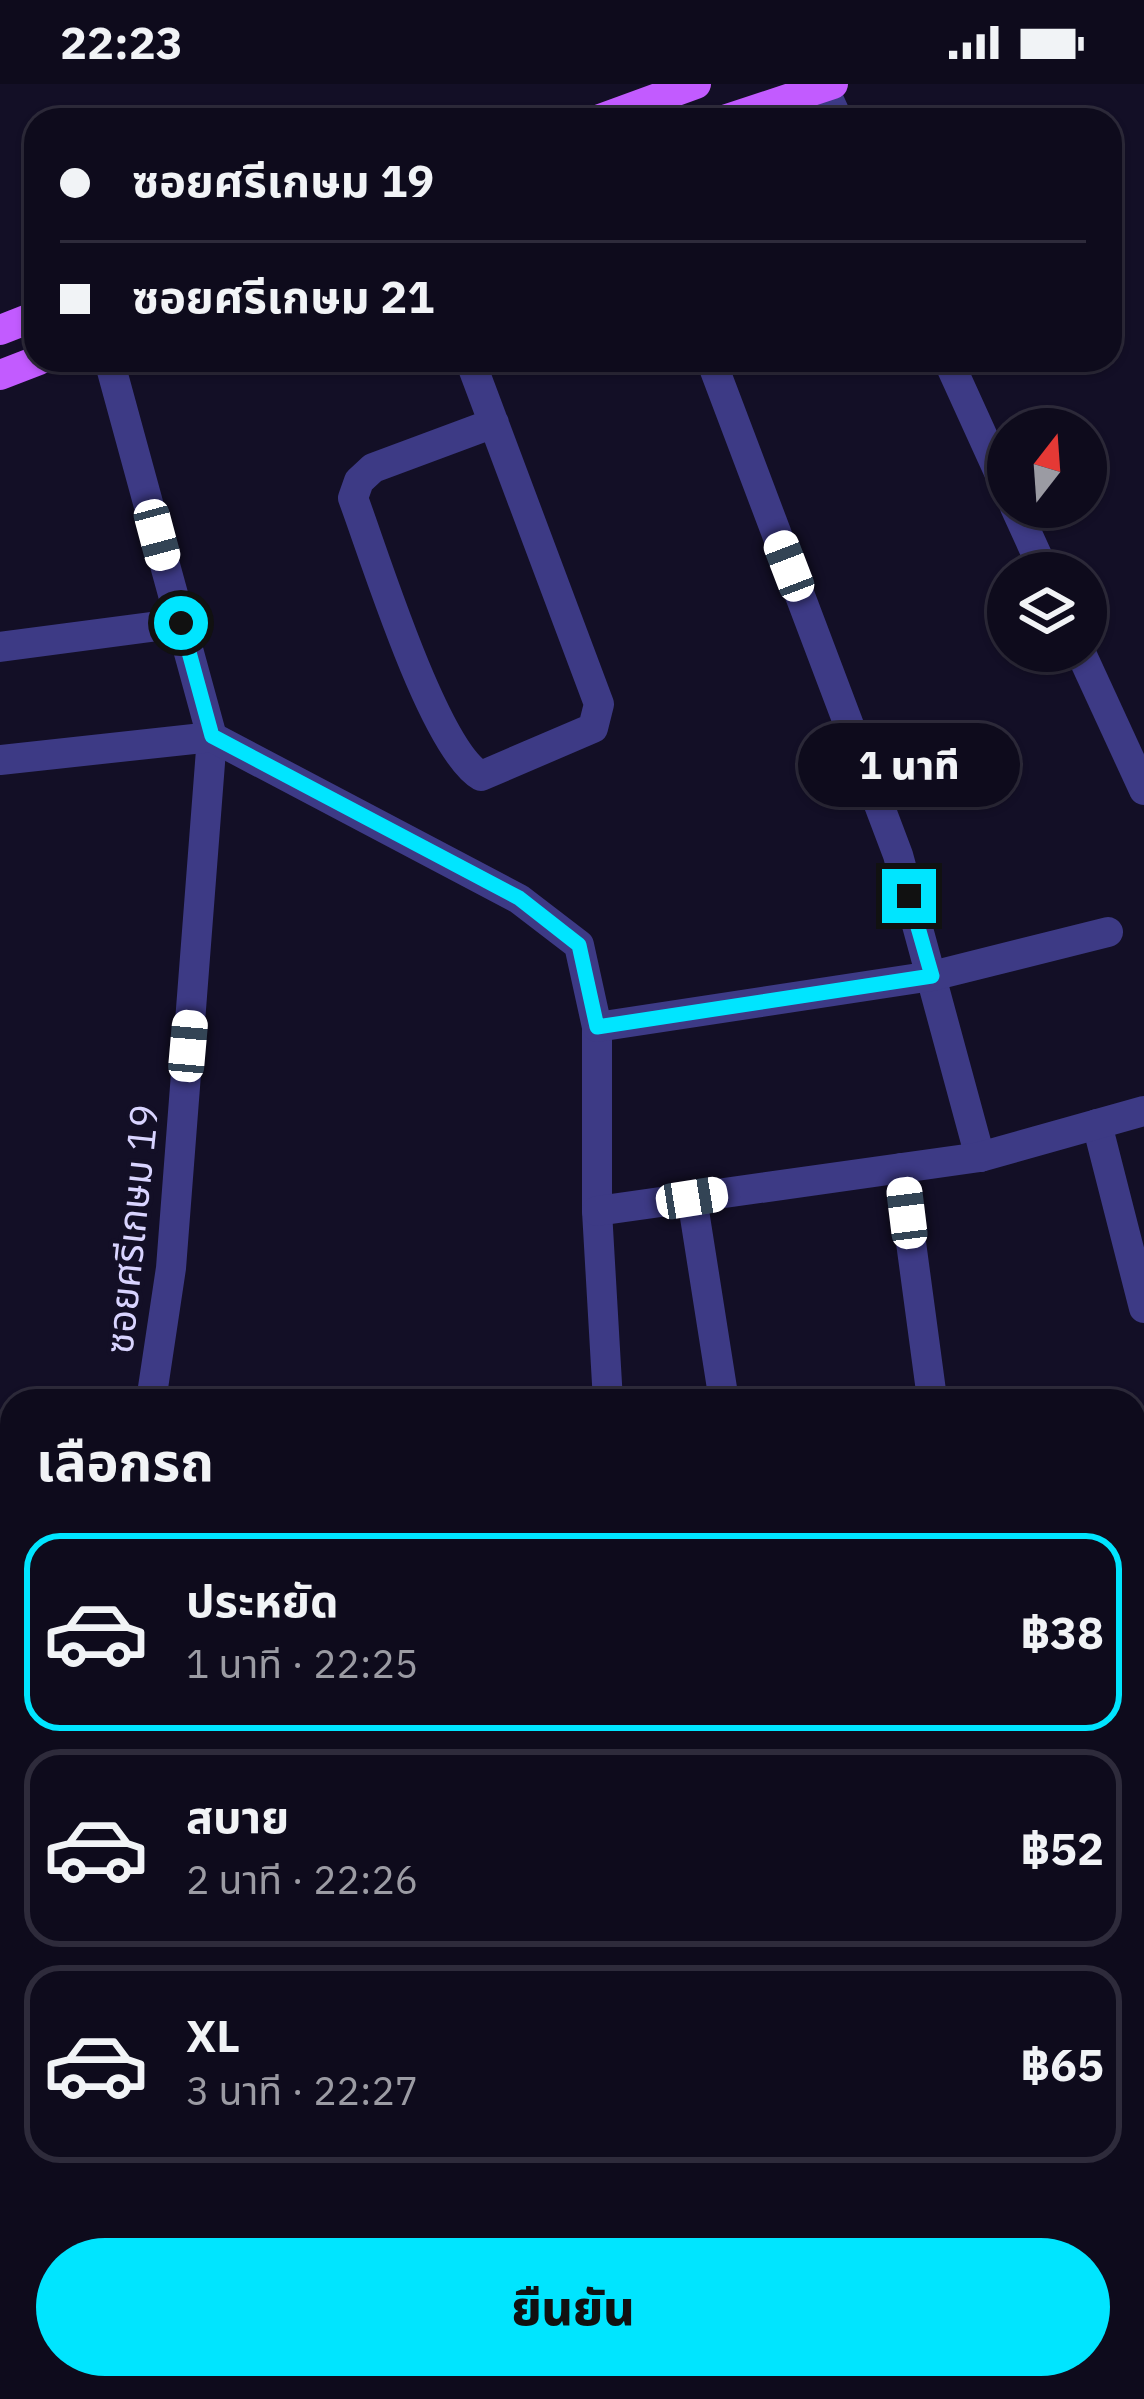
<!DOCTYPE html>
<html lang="th">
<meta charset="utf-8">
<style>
:root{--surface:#0e0b1c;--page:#1c1929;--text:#f1f3f6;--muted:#9b9ba3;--line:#2e2b3b;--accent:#00e5ff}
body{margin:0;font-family:"IBM Plex Sans","Noto Sans Thai",sans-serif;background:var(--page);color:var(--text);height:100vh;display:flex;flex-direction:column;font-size:45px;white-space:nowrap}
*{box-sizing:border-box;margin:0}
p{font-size:39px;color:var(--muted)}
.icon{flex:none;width:66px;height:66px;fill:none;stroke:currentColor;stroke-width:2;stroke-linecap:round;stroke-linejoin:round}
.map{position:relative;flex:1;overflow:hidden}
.panel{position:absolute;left:0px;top:1305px;width:1146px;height:1011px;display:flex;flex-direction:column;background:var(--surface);border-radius:36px 36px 0 0;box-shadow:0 3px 9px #0004,0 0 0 3px var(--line)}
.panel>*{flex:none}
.top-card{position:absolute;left:24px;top:24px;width:1098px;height:264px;border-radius:36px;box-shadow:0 3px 9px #0004,0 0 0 3px var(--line);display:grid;align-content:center;height:264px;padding:0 36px;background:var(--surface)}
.needle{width:78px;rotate:17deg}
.buttons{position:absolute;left:987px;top:324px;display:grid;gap:24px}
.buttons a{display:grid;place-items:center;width:120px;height:120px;border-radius:50%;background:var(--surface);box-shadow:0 3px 9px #0004,0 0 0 3px var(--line);font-size:60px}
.end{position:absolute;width:54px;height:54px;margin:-27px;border:15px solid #00e5ff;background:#111;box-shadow:0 0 0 6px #111}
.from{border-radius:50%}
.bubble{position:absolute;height:84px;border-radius:42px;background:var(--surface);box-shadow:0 3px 9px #0004,0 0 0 3px var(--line);font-size:39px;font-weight:800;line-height:84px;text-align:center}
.car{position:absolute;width:36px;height:72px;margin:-36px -18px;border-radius:15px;box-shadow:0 0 9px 3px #0007;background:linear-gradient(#fff 24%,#345 0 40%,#fff 0 76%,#345 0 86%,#fff 0)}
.top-card b{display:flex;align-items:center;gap:42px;height:114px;font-size:45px}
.top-card b+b{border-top:3px solid var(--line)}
.top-card i{width:30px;height:30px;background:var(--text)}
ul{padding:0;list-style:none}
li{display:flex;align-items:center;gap:36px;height:198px;margin:0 24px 18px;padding:0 12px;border:6px solid var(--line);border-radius:36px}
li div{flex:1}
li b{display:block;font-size:45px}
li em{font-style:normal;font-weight:800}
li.selected{border-color:var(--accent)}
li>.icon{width:108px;height:108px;stroke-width:1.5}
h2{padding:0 36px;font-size:54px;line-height:144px}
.primary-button{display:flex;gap:24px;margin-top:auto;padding:24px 36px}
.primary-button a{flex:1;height:138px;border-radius:72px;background:var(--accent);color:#111;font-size:48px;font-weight:800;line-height:138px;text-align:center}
.status{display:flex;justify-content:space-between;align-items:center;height:84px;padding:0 60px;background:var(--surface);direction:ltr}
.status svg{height:33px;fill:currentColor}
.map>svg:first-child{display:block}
.water{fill:#0c2248}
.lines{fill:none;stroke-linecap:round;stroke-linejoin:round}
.minor{stroke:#3d3a85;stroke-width:30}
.major{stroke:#c25bff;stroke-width:30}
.route{stroke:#00e5ff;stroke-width:15}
.labels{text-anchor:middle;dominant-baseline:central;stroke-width:9;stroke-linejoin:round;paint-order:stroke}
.street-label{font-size:39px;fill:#d9d4ff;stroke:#130f26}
</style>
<div class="status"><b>22:23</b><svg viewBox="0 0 49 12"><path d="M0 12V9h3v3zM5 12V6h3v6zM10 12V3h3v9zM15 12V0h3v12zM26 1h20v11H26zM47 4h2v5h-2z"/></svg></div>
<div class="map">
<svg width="1144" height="2315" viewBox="0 0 1144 2315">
<rect width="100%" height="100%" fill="#130f26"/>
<polygon class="water" points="1144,2259 1144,2315 972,2315 997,2304 1134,2304 1134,2261"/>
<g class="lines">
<g class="minor">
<polyline points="823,3 838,36"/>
<polyline points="109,276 212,653 171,1184 151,1317"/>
<path d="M470,276L599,620L593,644L481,692C434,665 375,473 353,414L359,397L373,384L494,339"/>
<polyline points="711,276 898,771 980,1073"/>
<polyline points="948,276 1008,408"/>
<polyline points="1015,423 1045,489"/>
<polyline points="0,563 181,539"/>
<polyline points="1080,567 1144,706"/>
<polyline points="0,676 212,653 519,815 579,861 597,943 597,1127 608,1317"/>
<polyline points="597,943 932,892 1108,848"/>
<polyline points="1097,1040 1144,1224"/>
<polyline points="901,1084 931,1307"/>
<polyline points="692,1114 724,1317"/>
<polyline points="597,1127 980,1073 1144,1027"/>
<polyline points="0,1342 12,1342"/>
<polyline points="1134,1639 1144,1672"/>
<polyline points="0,1698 12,1696"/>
<polyline points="1134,1858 1144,1853"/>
<polyline points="46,2304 48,2315"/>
<polyline points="184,2304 186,2315"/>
<polyline points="467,2315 482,2304"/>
</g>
<g class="major">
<polyline points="597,36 696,0"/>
<polyline points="724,36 833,0"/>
<polyline points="0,246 36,232"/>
<polyline points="0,291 39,276"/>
</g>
</g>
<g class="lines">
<polyline class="route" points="181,539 212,652 519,814 579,861 597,943 932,892 909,812"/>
</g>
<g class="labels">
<g class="street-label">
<text transform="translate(131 1145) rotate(-84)">ซอยศรีเกษม 19</text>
</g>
</g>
</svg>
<div class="buttons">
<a><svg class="needle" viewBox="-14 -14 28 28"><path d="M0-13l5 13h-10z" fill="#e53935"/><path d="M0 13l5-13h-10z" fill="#9b9ba3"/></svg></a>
<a><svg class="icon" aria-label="layers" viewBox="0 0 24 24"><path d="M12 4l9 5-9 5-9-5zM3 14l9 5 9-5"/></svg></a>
</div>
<i class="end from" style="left:181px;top:539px"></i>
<i class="end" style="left:909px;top:812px"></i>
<div class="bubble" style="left:798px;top:639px;width:222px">1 นาที</div>
<i class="car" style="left:157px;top:451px;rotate:165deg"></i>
<i class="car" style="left:789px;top:482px;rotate:339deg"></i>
<i class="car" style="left:188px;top:962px;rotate:5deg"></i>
<i class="car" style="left:692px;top:1114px;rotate:81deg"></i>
<i class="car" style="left:907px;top:1129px;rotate:353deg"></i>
<div class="top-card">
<b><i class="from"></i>ซอยศรีเกษม 19</b>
<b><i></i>ซอยศรีเกษม 21</b>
</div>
<section class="panel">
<h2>เลือกรถ</h2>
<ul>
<li class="selected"><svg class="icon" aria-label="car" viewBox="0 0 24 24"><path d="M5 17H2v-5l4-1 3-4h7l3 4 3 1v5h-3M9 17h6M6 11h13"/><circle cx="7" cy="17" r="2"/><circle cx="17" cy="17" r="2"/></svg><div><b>ประหยัด</b><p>1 นาที · 22:25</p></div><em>฿38</em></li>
<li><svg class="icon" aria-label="car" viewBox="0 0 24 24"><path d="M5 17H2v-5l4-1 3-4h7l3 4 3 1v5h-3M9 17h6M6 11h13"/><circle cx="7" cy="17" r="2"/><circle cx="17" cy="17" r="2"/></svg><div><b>สบาย</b><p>2 นาที · 22:26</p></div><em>฿52</em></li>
<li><svg class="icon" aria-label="car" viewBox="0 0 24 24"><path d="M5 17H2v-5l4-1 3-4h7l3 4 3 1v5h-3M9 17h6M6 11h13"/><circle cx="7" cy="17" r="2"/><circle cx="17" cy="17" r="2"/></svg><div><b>XL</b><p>3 นาที · 22:27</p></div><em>฿65</em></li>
</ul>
<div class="primary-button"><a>ยืนยัน</a></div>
</section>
</div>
